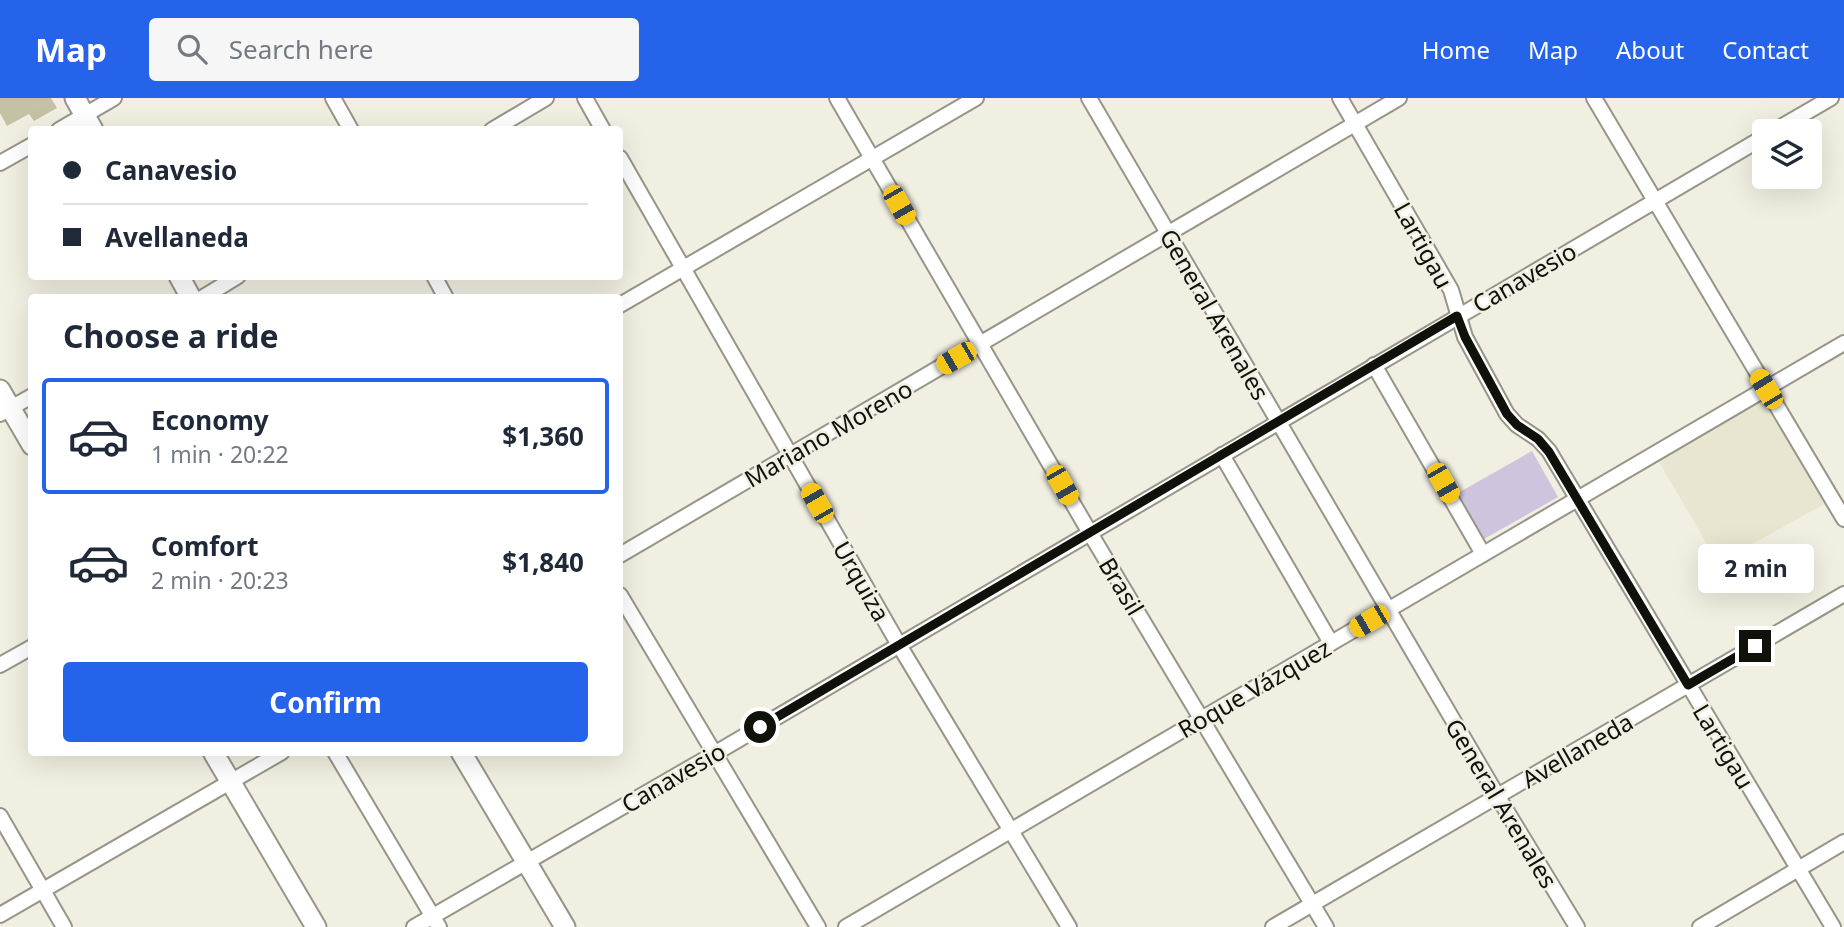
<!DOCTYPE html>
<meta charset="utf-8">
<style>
:root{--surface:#fff;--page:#f6f6f7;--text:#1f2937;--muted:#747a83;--line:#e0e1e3;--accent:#2563eb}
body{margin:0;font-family:"Noto Sans",sans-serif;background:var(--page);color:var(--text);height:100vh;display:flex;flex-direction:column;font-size:26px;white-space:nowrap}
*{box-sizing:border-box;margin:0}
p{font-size:23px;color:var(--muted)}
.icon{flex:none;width:38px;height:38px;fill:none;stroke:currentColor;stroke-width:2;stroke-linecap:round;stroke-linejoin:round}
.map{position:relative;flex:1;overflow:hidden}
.sheet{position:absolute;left:28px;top:196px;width:595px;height:462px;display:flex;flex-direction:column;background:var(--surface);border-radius:7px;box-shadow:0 7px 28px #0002}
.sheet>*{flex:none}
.banner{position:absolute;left:28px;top:28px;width:595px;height:154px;border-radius:7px;box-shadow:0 7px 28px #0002;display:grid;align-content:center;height:154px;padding:0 35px;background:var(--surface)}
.fabs{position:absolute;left:1752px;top:21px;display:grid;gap:14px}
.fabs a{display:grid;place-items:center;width:70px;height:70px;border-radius:7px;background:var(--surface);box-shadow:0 7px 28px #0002;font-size:35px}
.end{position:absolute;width:32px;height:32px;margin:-16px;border:9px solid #11110c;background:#fff;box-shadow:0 0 0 4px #fff}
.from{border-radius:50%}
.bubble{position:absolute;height:49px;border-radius:7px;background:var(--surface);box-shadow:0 7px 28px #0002;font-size:23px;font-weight:700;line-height:49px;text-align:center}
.car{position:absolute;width:21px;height:42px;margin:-21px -10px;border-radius:9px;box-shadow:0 0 5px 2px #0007;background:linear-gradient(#f5c518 24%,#345 0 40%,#f5c518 0 76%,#345 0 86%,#f5c518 0)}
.banner b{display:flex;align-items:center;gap:24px;height:66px;font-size:26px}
.banner b+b{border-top:2px solid var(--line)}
.banner i{width:18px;height:18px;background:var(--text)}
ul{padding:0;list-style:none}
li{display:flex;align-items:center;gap:21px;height:116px;margin:0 14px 10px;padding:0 21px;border:4px solid transparent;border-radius:7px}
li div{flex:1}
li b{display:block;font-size:26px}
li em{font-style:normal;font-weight:700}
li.on{border-color:var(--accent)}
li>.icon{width:63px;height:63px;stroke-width:1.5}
h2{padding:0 35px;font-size:32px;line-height:84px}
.button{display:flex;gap:14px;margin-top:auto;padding:14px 35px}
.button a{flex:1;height:80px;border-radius:7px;background:var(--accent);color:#fff;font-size:28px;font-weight:700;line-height:80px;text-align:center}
header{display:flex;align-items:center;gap:42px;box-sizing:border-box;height:98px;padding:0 35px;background:var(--accent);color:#fff}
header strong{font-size:33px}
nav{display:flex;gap:38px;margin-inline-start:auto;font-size:24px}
.search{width:490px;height:63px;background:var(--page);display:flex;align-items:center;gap:18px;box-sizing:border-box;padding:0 24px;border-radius:7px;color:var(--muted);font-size:26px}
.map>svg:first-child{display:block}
.built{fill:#e8e6d0}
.green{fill:#cec4de}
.building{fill:#c4c2a4}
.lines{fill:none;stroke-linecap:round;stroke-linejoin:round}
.minor-casing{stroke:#969588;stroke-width:18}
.major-casing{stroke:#969588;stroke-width:23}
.minor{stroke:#fff;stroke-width:14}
.major{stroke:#fff;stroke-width:19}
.route{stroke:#11110c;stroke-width:9}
.labels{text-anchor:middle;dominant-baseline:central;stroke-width:5;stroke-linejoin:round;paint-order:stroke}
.street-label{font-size:24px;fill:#11110c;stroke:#f0efe1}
</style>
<header>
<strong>Map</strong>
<div class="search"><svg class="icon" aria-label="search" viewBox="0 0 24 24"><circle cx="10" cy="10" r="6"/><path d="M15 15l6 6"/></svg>Search here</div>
<nav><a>Home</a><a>Map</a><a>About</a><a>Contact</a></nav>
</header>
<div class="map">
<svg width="1844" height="829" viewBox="0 0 1844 829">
<rect width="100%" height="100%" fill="#f0efe1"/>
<polygon class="built" points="1764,298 1828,404 1718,465 1658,362"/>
<polygon class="green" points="1532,353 1558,399 1484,441 1458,395"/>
<polygon class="building" points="0,0 51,0 57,10 34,23 29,16 7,28 0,15"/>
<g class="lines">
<defs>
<g id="minor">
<polyline points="333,0 351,32"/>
<polyline points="585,0 603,32"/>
<polyline points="837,0 1090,435 1326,829"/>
<polyline points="1089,0 1498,699 1577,829"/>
<polyline points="1340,0 1451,192 1465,239 1507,316 1517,327 1538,341 1549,353 1833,829"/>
<polyline points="1594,0 1844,421"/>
<polyline points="59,32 114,0"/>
<polyline points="492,32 546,0"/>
<polyline points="1774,33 1831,0"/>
<polyline points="620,60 899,547 1069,829"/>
<polyline points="0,65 32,47"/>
<polyline points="434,178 446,200"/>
<polyline points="202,200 238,178"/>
<polyline points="620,207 976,0"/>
<polyline points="1374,267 1483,456"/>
<polyline points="0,316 32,298"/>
<polyline points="1222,357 1331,545"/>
<polyline points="620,457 1399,0"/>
<polyline points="620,497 818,829"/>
<polyline points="0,567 32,549"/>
<polyline points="335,654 439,829"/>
<polyline points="0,718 64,829"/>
<polyline points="0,817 282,654"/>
<polyline points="414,829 714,656 1764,39"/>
<polyline points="846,829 1844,245"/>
<polyline points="1273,829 1844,496"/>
<polyline points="1700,829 1844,744"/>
</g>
<g id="major">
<polyline points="75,0 93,32"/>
<polyline points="179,178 191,200"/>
<polyline points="0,292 32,347"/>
<polyline points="213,654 316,829"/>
<polyline points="461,654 565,829"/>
</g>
</defs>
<use href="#minor" class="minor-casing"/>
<use href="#major" class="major-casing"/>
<use href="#minor" class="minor"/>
<use href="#major" class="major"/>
</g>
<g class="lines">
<polyline class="route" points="760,629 1457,218 1465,239 1507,316 1517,327 1538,341 1549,354 1688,587 1755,548"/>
</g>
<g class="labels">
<g class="street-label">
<text transform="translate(1424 147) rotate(61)">Lartigau</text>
<text transform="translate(1524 179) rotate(-30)">Canavesio</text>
<text transform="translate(1215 216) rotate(60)">General Arenales</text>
<text transform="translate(828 335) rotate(-30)">Mariano Moreno</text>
<text transform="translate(862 483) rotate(60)">Urquiza</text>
<text transform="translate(1122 488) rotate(59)">Brasil</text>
<text transform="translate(1254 590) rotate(-30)">Roque Vázquez</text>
<text transform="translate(1724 648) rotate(59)">Lartigau</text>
<text transform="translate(1577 652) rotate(-30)">Avellaneda</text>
<text transform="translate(673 679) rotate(-30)">Canavesio</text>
<text transform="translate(1502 705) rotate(59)">General Arenales</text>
</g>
</g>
</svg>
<div class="fabs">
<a><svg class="icon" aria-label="layers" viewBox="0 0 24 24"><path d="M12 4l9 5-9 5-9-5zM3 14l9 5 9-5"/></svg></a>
</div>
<i class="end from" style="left:760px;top:629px"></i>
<i class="end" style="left:1755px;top:548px"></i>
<div class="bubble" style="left:1698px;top:446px;width:116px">2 min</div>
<i class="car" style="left:899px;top:107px;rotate:150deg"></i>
<i class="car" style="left:956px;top:260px;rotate:240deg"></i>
<i class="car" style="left:1766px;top:291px;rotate:329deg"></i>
<i class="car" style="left:1443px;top:385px;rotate:150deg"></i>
<i class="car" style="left:1062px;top:387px;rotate:150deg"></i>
<i class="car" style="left:817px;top:405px;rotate:330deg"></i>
<i class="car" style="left:1369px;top:523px;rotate:240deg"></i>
<div class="banner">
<b><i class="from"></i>Canavesio</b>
<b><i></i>Avellaneda</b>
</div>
<section class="sheet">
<h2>Choose a ride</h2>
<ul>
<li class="on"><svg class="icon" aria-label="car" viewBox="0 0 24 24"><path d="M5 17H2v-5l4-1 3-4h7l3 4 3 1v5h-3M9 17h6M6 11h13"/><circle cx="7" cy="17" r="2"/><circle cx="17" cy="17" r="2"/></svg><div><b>Economy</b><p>1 min · 20:22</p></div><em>$1,360</em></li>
<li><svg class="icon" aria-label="car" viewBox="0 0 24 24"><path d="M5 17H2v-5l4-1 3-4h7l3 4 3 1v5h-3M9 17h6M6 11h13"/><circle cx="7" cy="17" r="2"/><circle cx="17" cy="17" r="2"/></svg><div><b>Comfort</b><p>2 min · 20:23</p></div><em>$1,840</em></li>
</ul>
<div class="button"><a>Confirm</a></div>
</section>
</div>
